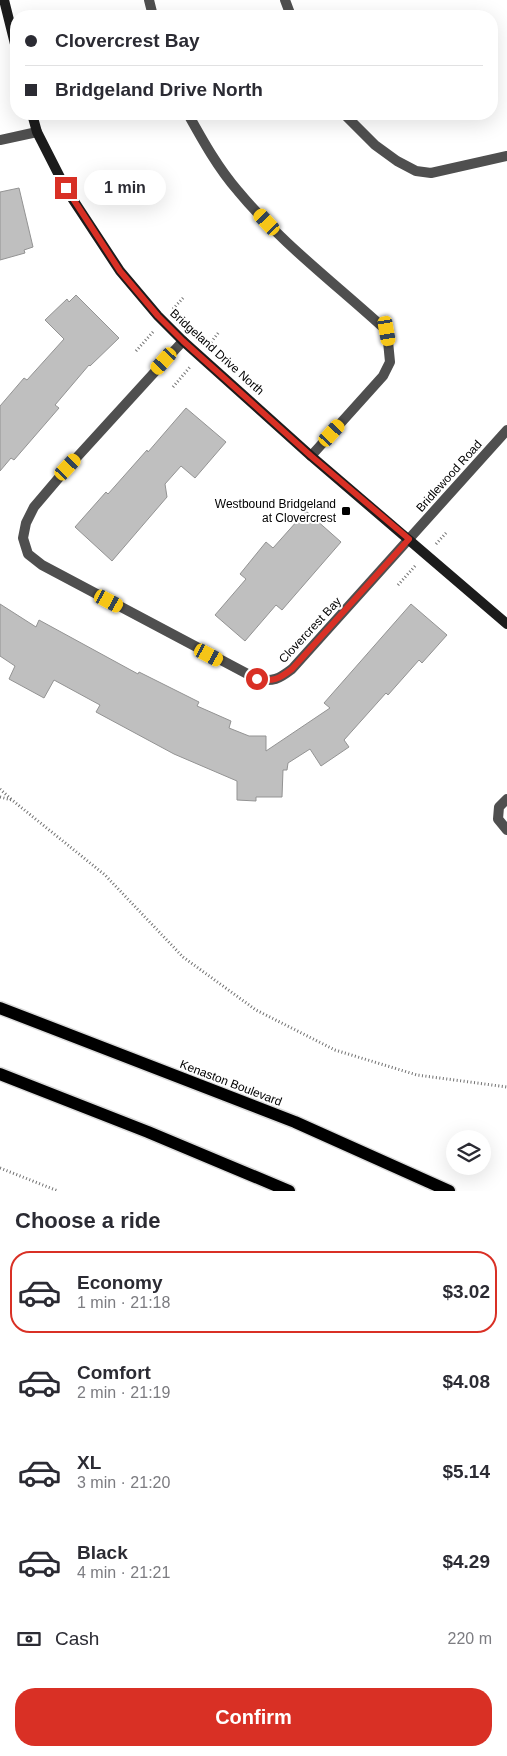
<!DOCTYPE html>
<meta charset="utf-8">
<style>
:root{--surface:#fff;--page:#f7f7f7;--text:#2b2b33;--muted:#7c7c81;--line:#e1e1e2;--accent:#d93025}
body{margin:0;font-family:Arial,sans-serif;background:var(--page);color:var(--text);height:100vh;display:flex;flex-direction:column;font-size:19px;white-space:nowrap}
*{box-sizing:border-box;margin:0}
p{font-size:16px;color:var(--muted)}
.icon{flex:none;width:28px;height:28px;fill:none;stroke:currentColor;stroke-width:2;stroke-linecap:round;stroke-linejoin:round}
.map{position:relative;height:1191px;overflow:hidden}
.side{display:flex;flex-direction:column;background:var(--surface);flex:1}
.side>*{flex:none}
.top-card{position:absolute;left:10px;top:10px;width:488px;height:110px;border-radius:20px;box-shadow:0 5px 20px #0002;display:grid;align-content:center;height:110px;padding:0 15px;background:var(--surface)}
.controls{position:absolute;left:446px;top:1130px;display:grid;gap:10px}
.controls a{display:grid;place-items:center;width:45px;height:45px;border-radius:50%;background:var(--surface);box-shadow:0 5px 20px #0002;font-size:25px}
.end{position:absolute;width:22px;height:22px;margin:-11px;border:6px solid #d93025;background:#fff;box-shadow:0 0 0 2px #fff}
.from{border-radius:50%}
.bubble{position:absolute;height:35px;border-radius:18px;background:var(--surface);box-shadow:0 5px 20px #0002;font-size:16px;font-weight:600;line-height:35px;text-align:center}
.car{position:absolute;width:15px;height:30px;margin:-15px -8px;border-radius:6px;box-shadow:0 0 4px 1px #0007;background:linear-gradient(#f5c518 24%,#345 0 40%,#f5c518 0 76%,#345 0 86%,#f5c518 0)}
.top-card b{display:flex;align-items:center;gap:18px;height:48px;font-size:19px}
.top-card b+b{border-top:1px solid var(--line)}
.top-card i{width:12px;height:12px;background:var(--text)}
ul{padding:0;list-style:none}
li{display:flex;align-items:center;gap:15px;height:82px;margin:0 10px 8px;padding:0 5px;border:2px solid transparent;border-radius:20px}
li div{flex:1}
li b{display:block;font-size:19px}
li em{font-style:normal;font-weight:600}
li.active{border-color:var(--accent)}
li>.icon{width:45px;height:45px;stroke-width:1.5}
h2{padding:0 15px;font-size:22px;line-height:60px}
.pay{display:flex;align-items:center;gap:12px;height:55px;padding:0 15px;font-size:19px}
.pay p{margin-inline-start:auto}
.action{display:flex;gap:10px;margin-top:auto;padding:10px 15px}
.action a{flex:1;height:58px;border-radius:20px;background:var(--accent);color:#fff;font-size:20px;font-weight:600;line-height:58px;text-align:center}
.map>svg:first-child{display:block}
.building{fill:#bfbfbf;stroke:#939393}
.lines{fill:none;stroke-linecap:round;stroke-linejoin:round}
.primary-casing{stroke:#dbdbdb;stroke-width:15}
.path{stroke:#717171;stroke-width:3;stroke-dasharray:1 2.5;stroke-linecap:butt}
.lane{stroke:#4f4f4f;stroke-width:10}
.street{stroke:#4f4f4f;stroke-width:10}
.secondary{stroke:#1c1c1c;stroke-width:10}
.primary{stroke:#000;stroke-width:12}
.route{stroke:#d93025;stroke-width:6}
.poi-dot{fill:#000;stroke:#fff;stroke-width:2}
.labels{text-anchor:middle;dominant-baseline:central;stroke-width:4;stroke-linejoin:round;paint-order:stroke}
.street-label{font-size:12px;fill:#000;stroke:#fff}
.poi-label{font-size:12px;fill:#000;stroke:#fff;text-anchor:end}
</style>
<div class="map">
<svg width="507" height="1191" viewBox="0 0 507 1191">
<rect width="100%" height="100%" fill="#fff"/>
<g class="building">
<polygon points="19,188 33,247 24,250 25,253 0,260 0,192"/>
<polygon points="76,295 119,338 90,366 89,365 55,405 59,408 14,460 11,458 0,471 0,406 24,378 27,380 64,339 45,320 67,299 69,302"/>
<polygon points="186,408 226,442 195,478 181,466 165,484 167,497 112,561 75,527 106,492 108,494 147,450 148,452"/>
<polygon points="306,511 341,542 282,610 276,605 245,641 215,615 246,579 240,574 266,542 273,548"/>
<polygon points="0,604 36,627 39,620 138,674 139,672 199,702 197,706 231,721 229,728 249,736 266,736 266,751 330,708 324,703 411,604 447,635 422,663 419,660 388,695 386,693 344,740 349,747 321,766 310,749 288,763 287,770 283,770 282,797 256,797 256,801 237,800 237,781 174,754 96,712 100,705 54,680 44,698 9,679 15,666 0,656"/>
</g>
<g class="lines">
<defs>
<g id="primary">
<polyline points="0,1008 295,1122 449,1191"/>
<polyline points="0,1074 148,1132 289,1191"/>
</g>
</defs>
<use href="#primary" class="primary-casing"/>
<g class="path">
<polyline points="173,309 183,298"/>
<polyline points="209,345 219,332"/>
<polyline points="136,351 153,332"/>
<polyline points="173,387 190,367"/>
<polyline points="436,544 446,533"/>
<polyline points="398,585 416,565"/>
<polyline points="0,789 12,800"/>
<polyline points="0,797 12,800 105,875 183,957 256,1010 335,1050 417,1075 507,1087"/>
<polyline points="0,1168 58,1191"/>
</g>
<g class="lane">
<polyline points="149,0 153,16"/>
<path d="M188,114C203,141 218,168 238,191C281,243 337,285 387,331L390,362L383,376L311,456"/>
</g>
<g class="street">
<polyline points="285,0 291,16"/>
<polyline points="344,114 375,145 397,161 416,171 431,173 507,156"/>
<polyline points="0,140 37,132"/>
<path d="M183,341L68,467L34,507L26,523L23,538L28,554L42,565L257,679C273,682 279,679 292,669L507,430"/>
<polyline points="507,799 499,807 498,819 507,830"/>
</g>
<g class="secondary">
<polyline points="4,0 16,48"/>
<polyline points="32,114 37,132 66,189 120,271 158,316 183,341 311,456 507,624"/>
</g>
<use href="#primary" class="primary"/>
</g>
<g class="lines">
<path class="route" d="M66,188L120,271L158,316L183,341L311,456L409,539L292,669C279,679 273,682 257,679"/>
</g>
<rect class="poi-dot" x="341" y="506" width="10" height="10" rx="2.5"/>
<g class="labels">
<g class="street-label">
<text transform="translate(217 352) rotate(42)">Bridgeland Drive North</text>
<text transform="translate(449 476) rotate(-48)">Bridlewood Road</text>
<text transform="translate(310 630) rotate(-47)">Clovercrest Bay</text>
<text transform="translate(231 1083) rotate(21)">Kenaston Boulevard</text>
</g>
<g class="poi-label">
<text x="336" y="504">Westbound Bridgeland<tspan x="336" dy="14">at Clovercrest</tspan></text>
</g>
</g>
</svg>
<div class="controls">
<a><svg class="icon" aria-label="layers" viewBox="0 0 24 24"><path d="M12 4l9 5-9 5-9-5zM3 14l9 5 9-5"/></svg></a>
</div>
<i class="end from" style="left:257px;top:679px"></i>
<i class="end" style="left:66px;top:188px"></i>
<div class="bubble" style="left:84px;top:170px;width:82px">1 min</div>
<i class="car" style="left:267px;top:222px;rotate:317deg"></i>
<i class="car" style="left:387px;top:331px;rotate:170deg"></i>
<i class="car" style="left:164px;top:361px;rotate:222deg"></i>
<i class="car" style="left:332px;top:433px;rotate:42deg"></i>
<i class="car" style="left:68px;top:467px;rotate:43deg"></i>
<i class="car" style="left:109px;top:601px;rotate:118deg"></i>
<i class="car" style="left:209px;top:655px;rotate:118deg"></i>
<div class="top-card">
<b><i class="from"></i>Clovercrest Bay</b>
<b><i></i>Bridgeland Drive North</b>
</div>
</div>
<section class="side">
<h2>Choose a ride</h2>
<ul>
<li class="active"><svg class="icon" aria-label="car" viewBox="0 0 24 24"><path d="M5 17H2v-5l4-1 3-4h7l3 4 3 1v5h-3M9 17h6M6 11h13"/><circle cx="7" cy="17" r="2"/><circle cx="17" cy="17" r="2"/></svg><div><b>Economy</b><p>1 min · 21:18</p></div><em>$3.02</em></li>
<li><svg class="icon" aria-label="car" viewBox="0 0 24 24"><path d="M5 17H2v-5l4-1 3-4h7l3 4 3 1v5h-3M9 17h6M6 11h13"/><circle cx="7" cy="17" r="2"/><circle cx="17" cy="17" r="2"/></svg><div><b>Comfort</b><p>2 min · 21:19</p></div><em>$4.08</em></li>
<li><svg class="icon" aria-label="car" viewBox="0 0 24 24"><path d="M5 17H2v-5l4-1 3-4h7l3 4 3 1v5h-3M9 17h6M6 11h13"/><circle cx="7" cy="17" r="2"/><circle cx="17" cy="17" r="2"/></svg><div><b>XL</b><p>3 min · 21:20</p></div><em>$5.14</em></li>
<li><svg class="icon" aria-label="car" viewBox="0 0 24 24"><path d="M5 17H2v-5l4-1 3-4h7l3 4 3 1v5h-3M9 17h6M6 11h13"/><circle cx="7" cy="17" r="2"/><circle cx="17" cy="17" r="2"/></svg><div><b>Black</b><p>4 min · 21:21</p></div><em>$4.29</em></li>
</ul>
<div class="pay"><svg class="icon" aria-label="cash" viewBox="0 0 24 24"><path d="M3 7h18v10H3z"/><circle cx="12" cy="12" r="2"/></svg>Cash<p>220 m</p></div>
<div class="action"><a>Confirm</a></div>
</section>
